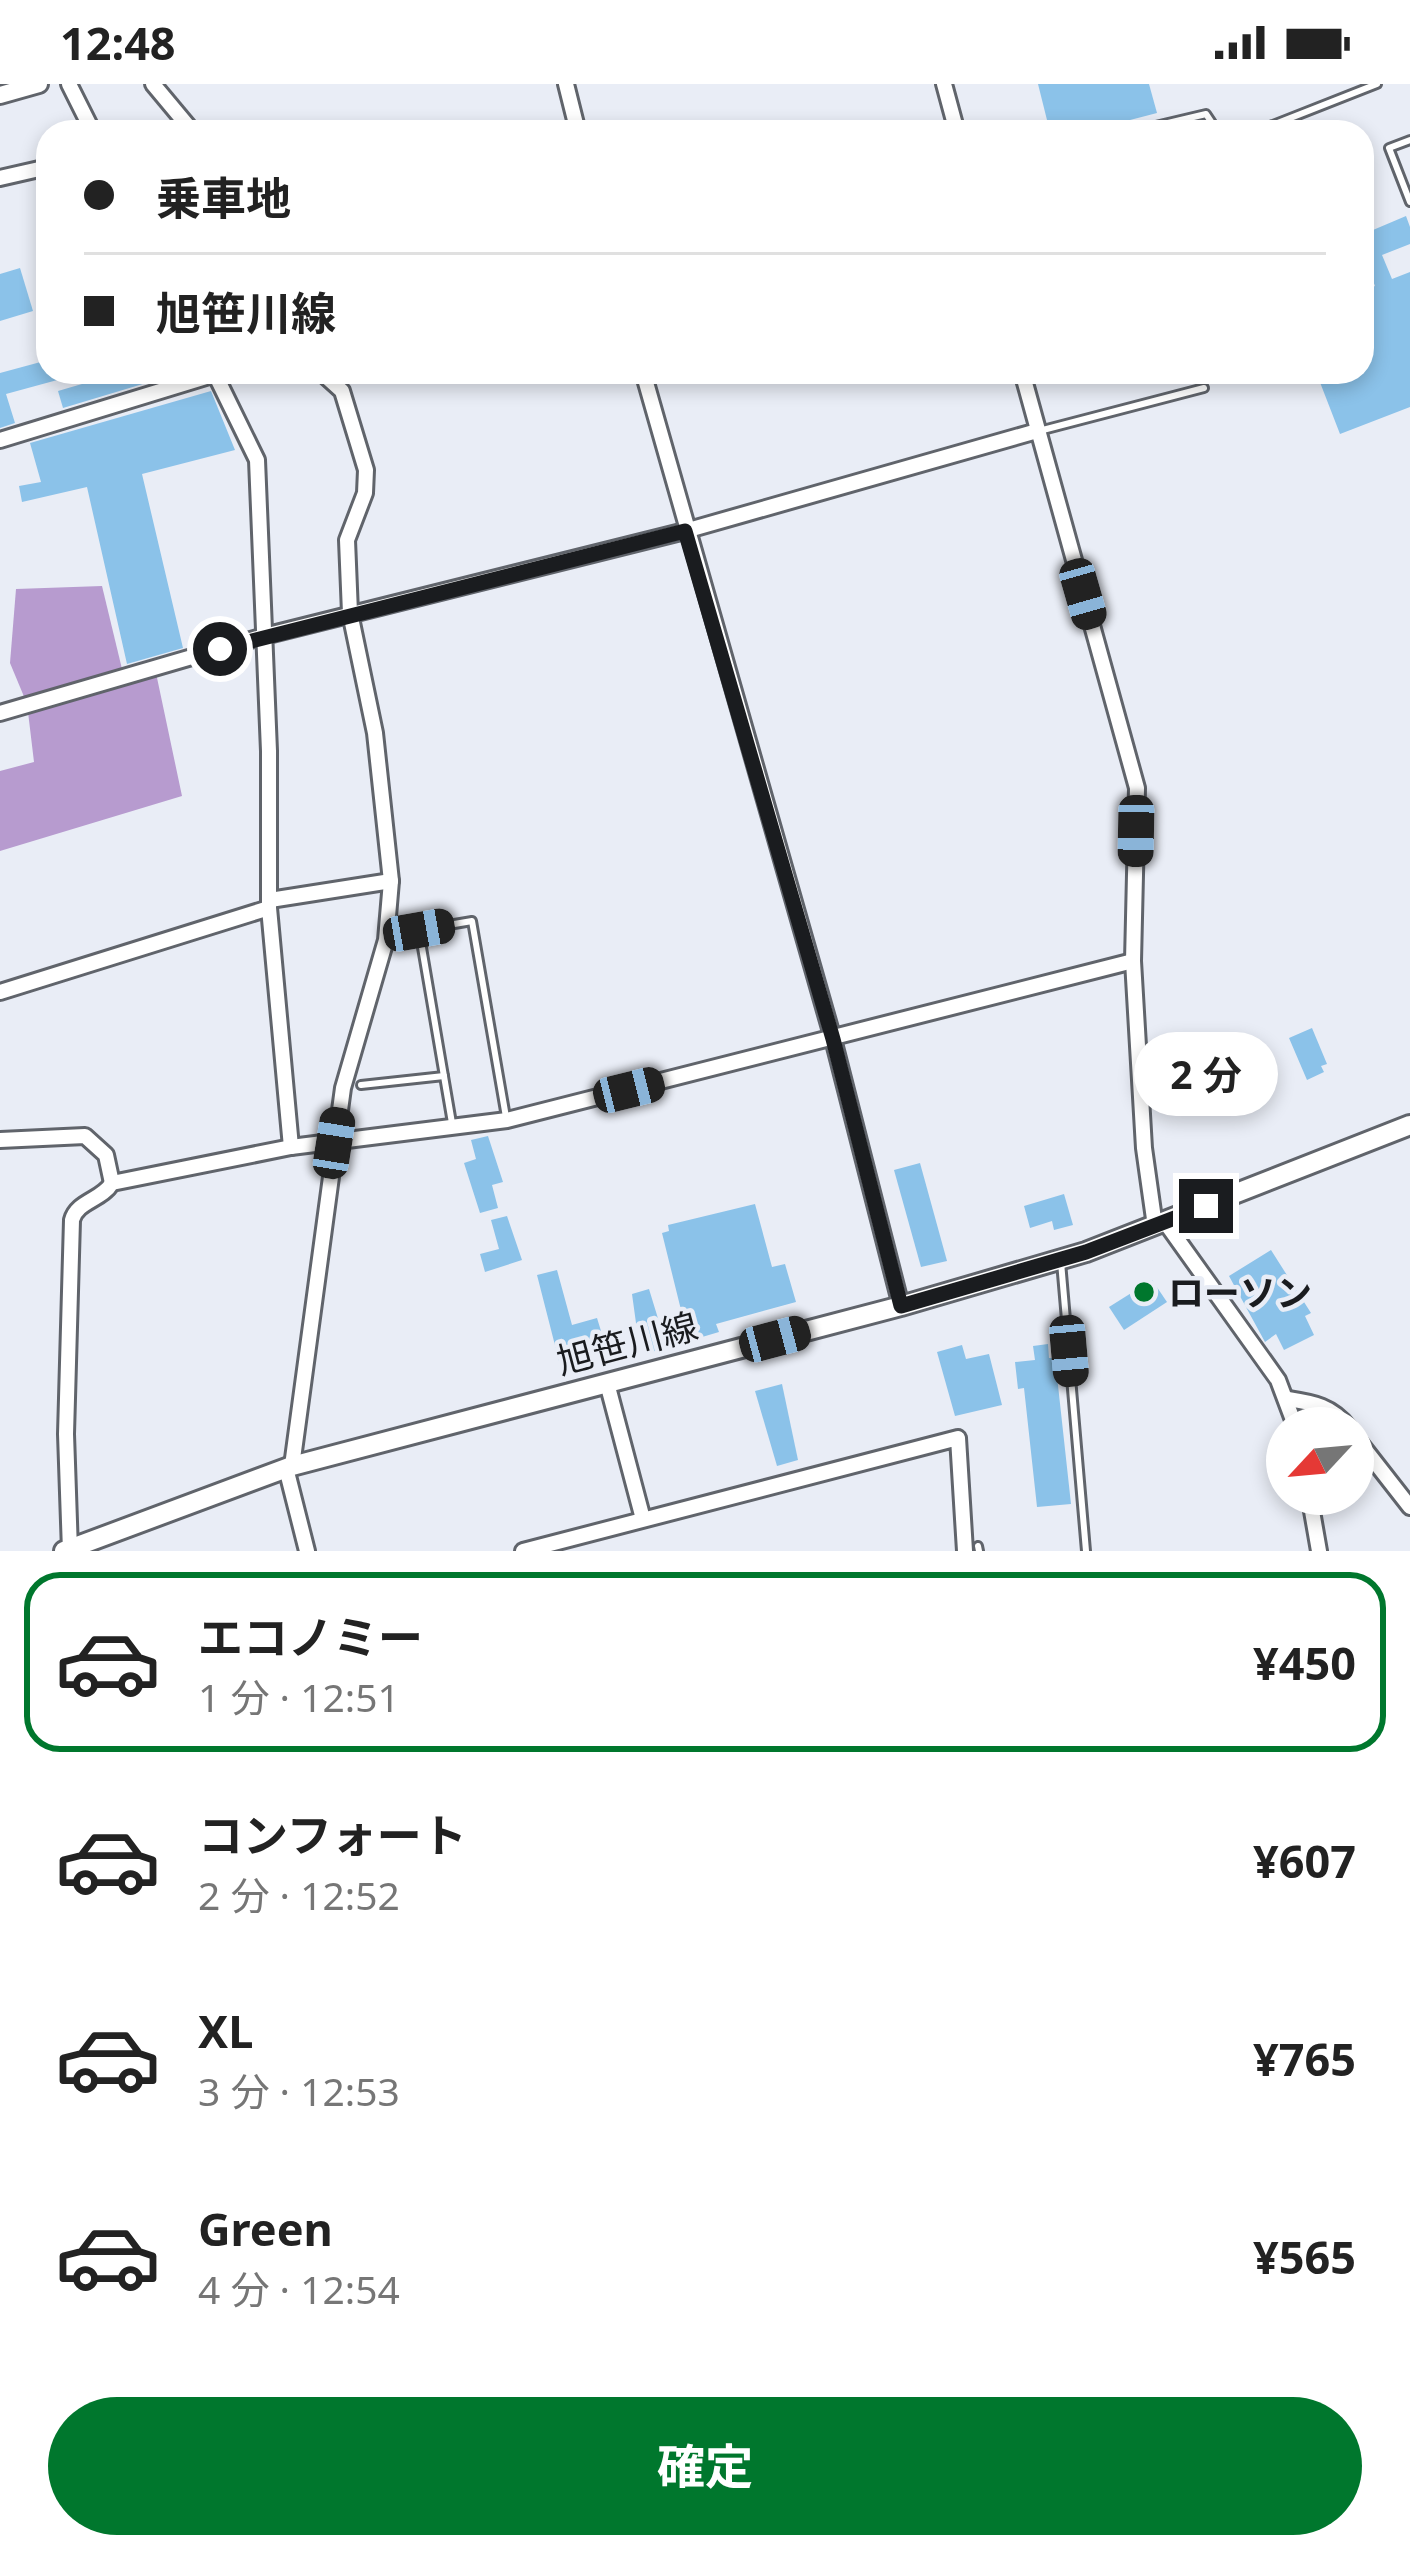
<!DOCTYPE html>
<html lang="ja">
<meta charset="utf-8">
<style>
:root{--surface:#fff;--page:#f6f6f6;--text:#222;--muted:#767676;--line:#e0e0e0;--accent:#00772d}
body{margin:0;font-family:"Noto Sans","Noto Sans JP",sans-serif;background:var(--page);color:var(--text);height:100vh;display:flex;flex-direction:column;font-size:45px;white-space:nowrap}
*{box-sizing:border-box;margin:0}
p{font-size:39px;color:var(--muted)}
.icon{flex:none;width:66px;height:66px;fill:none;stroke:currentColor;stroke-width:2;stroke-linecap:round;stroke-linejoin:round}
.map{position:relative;height:1467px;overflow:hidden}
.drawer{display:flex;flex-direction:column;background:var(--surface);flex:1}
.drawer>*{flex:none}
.banner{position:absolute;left:36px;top:36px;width:1338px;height:264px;border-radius:36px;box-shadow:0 6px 18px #0003;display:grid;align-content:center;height:264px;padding:0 48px;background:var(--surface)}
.needle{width:78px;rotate:244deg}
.buttons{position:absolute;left:1266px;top:1323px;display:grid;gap:24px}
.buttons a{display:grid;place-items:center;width:108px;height:108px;border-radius:50%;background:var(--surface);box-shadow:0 6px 18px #0003;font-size:60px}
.end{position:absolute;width:54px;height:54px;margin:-27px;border:15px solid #1a1c1f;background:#fff;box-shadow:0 0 0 6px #fff}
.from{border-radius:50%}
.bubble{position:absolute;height:84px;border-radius:42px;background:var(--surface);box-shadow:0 6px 18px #0003;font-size:39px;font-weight:700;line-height:84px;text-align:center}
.car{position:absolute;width:36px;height:72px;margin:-36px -18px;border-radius:15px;box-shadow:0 0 9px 3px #0007;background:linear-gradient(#222 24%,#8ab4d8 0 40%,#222 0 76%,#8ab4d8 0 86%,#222 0)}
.banner b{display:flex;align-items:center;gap:42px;height:114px;font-size:45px}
.banner b+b{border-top:3px solid var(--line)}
.banner i{width:30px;height:30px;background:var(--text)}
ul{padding:21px 0 0;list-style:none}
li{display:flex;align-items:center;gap:36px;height:180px;margin:0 24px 18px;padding:0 24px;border:6px solid transparent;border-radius:36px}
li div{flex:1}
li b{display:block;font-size:45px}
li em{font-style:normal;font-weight:700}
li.selected{border-color:var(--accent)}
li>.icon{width:108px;height:108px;stroke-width:1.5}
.cta{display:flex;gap:24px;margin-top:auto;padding:24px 48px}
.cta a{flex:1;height:138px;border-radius:72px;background:var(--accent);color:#fff;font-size:48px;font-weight:700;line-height:138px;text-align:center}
.status{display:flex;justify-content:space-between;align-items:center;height:84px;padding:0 60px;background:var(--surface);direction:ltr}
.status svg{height:33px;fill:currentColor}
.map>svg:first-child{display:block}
.forest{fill:#b79bcf}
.building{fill:#8bc2e9}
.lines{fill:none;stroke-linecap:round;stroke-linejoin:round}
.service-casing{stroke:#60646b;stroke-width:12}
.minor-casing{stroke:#60646b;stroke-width:20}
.tertiary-casing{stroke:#60646b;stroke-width:22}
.secondary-casing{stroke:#60646b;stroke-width:24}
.service{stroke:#fff;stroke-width:6}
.minor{stroke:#fff;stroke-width:14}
.tertiary{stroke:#fff;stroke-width:16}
.secondary{stroke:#fff;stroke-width:18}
.route{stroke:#1a1c1f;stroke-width:15}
.poi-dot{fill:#00772d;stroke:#e9edf6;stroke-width:4.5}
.labels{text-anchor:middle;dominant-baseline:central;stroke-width:9;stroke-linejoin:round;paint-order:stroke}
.poi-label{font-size:36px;font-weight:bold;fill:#1a1c1f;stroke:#e9edf6;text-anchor:start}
.street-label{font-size:36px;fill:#1a1c1f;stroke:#e9edf6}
</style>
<div class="status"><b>12:48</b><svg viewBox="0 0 49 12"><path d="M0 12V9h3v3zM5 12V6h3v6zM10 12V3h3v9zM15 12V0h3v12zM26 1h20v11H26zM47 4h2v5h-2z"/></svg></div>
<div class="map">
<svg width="1410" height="1467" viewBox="0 0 1410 1467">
<rect width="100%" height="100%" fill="#e9edf6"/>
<g class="forest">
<polygon points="102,502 122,585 25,615 10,579 16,505"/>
<polygon points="156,589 182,712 0,767 0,687 34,678 28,628"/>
</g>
<g class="building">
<polygon points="1038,0 1149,0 1157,29 1084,48 1050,48"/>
<polygon points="1363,121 1373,146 1406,132 1410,143 1410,160 1382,171 1392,195 1410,188 1410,323 1340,350 1316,288 1362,288 1362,207 1375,202 1362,169"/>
<polygon points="20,184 33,227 0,237 0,190"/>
<polygon points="48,276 48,288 72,288 72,292 6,310 15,339 0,344 0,289"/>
<polygon points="123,288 176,290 63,324 58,307"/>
<polygon points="211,307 235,366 142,390 183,564 127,580 87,403 22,418 19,402 41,398 30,359"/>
<polygon points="1312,944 1327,980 1321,982 1324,988 1307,996 1289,954"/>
<polygon points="488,1052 503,1098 492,1101 498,1124 480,1129 464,1079 476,1075 471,1056"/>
<polygon points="920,1079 947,1177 921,1183 894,1086"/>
<polygon points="1064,1110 1073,1141 1054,1146 1052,1137 1030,1144 1024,1122"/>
<polygon points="755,1120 772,1183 785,1180 796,1218 716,1240 719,1248 648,1269 636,1239 632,1210 649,1205 660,1241 683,1234 662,1149 669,1147 668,1141"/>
<polygon points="507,1132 522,1176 485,1188 480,1170 499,1165 491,1136"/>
<polygon points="1271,1166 1311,1229 1305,1232 1314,1251 1284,1266 1276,1250 1265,1258 1229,1192"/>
<polygon points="557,1186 572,1241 597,1234 601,1247 595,1249 599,1265 590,1267 594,1282 583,1285 579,1272 559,1277 537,1191"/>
<polygon points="1152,1196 1167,1218 1124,1246 1109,1223"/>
<polygon points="1048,1260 1049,1274 1055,1274 1071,1420 1037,1423 1024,1304 1018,1305 1015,1278 1035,1276 1033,1262"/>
<polygon points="962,1261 966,1275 989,1270 1002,1321 955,1332 937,1268"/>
<polygon points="782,1300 798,1376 777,1382 755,1307"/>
</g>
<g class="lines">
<defs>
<g id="service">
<polyline points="1130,48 1206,30 1218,48"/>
<polyline points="1255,48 1377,0"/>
<polyline points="1410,56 1389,64 1410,118"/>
<polyline points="1039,347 1204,304"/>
<polyline points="361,1001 444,992"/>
<polyline points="452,1039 419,846 472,837 506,1033"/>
<polyline points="1061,1178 1086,1467"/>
<polyline points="978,1462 979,1467"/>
</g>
<g id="minor">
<polyline points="69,0 93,48"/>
<polyline points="153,0 193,48"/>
<polyline points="566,0 578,48"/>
<polyline points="944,0 957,48"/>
<polyline points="0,94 48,83"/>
<polyline points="214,288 257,376 269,667 269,824 291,1063"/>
<polyline points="643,288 833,955 901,1222"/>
<polyline points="1022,288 1137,704 1133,877 1144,1064 1155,1142"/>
<polyline points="0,356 219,289"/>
<polyline points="0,629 264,552 685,447 1037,347"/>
<polyline points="270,816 391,797"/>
<polyline points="0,908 269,824"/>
<polyline points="0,1056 85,1052 106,1071 112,1099"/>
<polyline points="1165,1138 1278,1296 1296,1344"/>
<polyline points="607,1299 643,1435"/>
<path d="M1288,1315C1314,1319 1332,1322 1349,1344"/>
<polyline points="1353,1350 1410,1423"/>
<polyline points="292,1382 343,1004 386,856 391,797 375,649 350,529 347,456 365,409 366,386 342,307 321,288"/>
<polyline points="286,1384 307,1467"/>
<polyline points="1309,1410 1319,1467"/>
<path d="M70,1467L66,1350L72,1136C77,1117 102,1116 112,1099L291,1063L507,1036L1133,877"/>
<polyline points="523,1467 958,1354 965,1467"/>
</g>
<polyline id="tertiary" points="0,11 39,0"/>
<polyline id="secondary" points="64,1467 292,1382 901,1222 1086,1168 1410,1041"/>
</defs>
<use href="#service" class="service-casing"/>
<use href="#minor" class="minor-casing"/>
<use href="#tertiary" class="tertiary-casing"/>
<use href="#secondary" class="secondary-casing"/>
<use href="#service" class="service"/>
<use href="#minor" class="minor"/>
<use href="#tertiary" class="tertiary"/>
<use href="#secondary" class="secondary"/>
</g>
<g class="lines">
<polyline class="route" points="220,565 685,447 833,955 901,1222 1086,1168 1206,1122"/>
</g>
<circle class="poi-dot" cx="1144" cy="1208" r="12"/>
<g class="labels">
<g class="poi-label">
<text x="1168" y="1208">ローソン</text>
</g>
<g class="street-label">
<text transform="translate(627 1259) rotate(-15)">旭笹川線</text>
</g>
</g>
</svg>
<div class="buttons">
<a><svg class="needle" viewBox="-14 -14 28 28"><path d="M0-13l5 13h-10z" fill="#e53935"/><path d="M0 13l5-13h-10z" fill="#767676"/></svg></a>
</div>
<i class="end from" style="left:220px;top:565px"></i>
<i class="end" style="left:1206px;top:1122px"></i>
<div class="bubble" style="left:1134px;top:948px;width:144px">2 分</div>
<i class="car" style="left:1083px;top:510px;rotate:164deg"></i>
<i class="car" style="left:1136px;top:747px;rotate:181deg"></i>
<i class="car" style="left:419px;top:846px;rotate:80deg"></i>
<i class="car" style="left:629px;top:1006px;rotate:76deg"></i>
<i class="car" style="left:334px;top:1059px;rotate:9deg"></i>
<i class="car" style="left:775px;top:1255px;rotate:75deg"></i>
<i class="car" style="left:1069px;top:1267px;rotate:175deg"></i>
<div class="banner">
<b><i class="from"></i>乗車地</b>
<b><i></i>旭笹川線</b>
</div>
</div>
<section class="drawer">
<ul>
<li class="selected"><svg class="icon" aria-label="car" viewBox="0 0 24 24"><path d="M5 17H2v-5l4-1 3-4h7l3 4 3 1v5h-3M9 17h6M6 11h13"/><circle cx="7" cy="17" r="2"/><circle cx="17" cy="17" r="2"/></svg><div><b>エコノミー</b><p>1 分 · 12:51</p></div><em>¥450</em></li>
<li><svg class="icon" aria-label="car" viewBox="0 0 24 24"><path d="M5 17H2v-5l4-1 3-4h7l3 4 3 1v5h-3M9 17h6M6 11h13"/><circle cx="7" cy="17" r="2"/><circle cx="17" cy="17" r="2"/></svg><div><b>コンフォート</b><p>2 分 · 12:52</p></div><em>¥607</em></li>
<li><svg class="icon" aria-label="car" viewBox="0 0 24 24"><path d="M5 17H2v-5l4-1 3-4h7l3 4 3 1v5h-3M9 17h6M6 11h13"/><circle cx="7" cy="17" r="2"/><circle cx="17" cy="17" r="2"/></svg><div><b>XL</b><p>3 分 · 12:53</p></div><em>¥765</em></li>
<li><svg class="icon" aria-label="car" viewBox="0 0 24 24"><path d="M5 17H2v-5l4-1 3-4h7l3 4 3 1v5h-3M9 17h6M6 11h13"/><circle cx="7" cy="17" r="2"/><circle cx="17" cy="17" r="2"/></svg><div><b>Green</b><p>4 分 · 12:54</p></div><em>¥565</em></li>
</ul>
<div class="cta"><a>確定</a></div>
</section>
